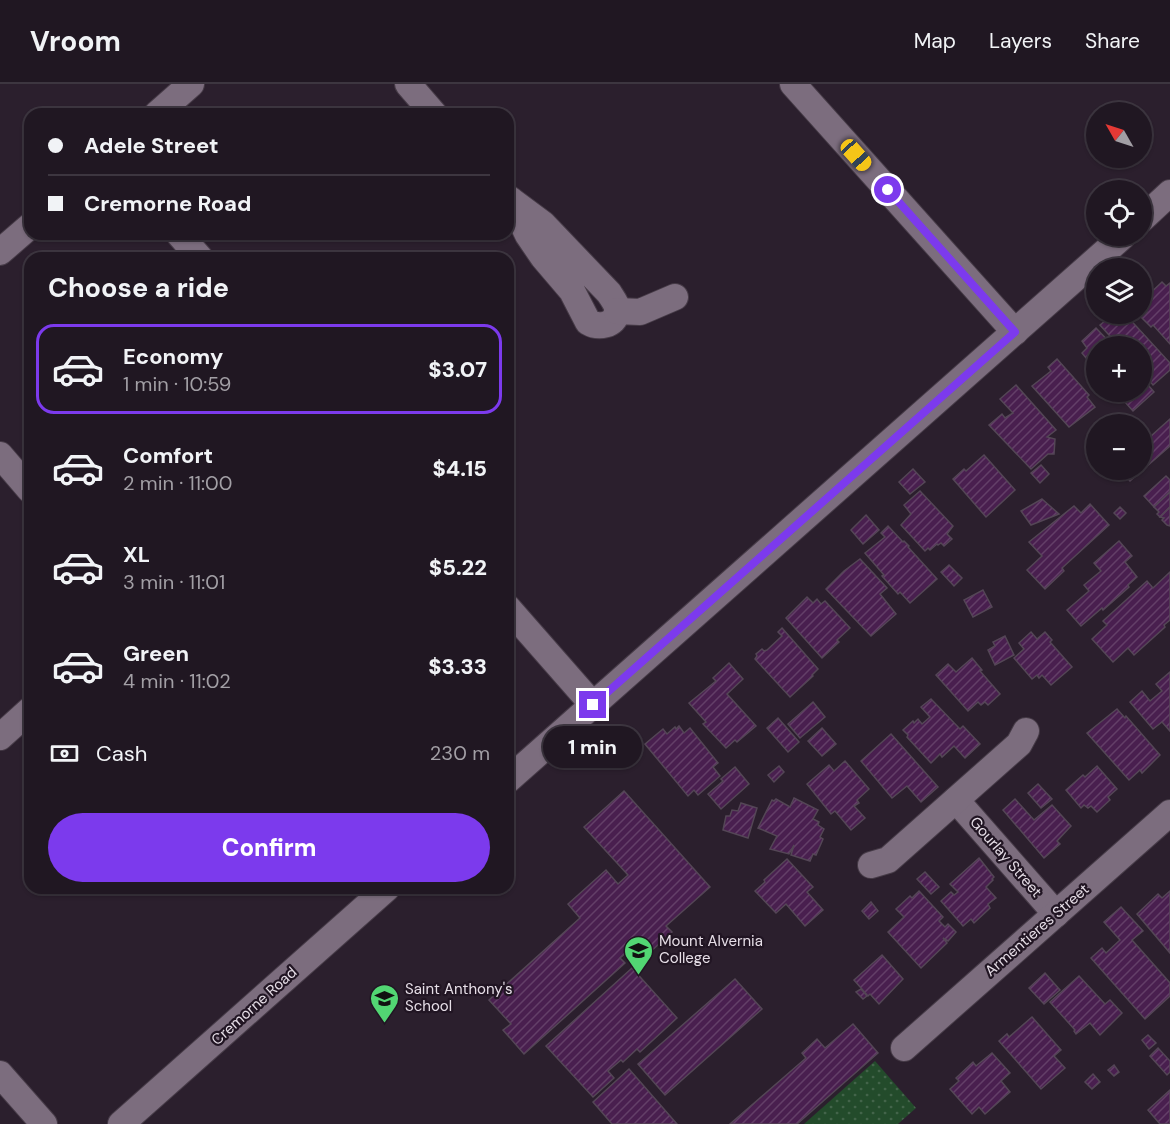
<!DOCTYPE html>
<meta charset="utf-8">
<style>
:root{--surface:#201722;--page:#28202a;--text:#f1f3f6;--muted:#a29fa5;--line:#3d3640;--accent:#7c3aed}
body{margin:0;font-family:"DM Sans",sans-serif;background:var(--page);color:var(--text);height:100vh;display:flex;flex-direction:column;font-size:22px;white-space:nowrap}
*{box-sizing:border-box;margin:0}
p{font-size:20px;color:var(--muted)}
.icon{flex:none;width:33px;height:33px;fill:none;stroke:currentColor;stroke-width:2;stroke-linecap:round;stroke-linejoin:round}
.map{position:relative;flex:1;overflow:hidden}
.drawer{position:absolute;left:24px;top:168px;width:490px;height:642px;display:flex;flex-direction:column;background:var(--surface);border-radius:18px;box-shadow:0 2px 4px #0004,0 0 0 2px var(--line)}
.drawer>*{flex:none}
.guide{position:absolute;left:24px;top:24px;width:490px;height:132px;border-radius:18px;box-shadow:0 2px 4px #0004,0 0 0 2px var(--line);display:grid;align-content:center;height:132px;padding:0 24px;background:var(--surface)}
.needle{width:39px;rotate:309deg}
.tools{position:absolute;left:1086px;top:18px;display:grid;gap:12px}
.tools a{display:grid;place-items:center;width:66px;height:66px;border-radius:50%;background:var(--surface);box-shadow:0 2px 4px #0004,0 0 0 2px var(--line);font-size:30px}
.end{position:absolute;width:27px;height:27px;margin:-14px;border:8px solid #7c3aed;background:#fff;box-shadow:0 0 0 3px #fff}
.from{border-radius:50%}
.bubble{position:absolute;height:42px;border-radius:21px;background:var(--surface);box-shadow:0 2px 4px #0004,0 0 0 2px var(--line);font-size:20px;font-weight:800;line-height:42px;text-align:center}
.car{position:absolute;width:18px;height:36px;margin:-18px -9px;border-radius:8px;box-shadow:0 0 4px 2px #0007;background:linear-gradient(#f5c518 24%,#345 0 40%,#f5c518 0 76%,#345 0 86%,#f5c518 0)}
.guide b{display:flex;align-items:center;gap:21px;height:57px;font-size:22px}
.guide b+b{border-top:2px solid var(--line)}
.guide i{width:15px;height:15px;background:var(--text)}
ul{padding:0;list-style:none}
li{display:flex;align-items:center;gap:18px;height:90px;margin:0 12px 9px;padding:0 12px;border:3px solid transparent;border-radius:18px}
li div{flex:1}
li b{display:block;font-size:22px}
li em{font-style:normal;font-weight:800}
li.current{border-color:var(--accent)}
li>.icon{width:54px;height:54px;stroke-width:1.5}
h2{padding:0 24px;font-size:27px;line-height:72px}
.pay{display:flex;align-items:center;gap:15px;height:66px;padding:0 24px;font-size:22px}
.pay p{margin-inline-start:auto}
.cta{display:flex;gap:12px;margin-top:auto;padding:12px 24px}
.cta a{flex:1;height:69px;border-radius:36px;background:var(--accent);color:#fff;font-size:24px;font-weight:800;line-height:69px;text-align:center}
header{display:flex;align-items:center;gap:36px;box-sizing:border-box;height:84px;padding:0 30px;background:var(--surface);border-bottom:2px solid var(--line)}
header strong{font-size:28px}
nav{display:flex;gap:33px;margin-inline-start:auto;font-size:21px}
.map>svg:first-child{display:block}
.grass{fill:url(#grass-dots)}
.building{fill:url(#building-hatch);stroke:#544656;stroke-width:1.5}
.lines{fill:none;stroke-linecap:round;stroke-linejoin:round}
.minor-casing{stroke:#463b47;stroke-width:28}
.minor{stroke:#7c6d7e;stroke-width:26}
.route{stroke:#7c3aed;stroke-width:8}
.labels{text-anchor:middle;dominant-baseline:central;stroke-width:4.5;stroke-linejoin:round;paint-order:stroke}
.street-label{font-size:15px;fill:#e6dee7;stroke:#211523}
.poi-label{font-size:15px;fill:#e6dee7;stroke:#211523;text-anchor:start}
</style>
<header>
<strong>Vroom</strong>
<nav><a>Map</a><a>Layers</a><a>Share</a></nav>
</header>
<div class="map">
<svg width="1170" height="1040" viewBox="0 0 1170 1040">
<defs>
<pattern id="grass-dots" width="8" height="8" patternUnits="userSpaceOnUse" patternTransform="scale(1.5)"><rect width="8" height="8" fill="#234b2b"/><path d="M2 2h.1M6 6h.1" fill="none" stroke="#43644a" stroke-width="1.8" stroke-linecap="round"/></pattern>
<pattern id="building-hatch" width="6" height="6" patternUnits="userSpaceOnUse" patternTransform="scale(1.5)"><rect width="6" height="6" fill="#491f4f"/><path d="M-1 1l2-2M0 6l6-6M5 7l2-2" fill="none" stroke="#633f68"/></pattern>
</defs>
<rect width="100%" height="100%" fill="#2b1f2d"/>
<polygon class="grass" points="875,977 916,1024 898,1040 804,1040"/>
<g class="building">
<polygon points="1162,198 1166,202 1170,199 1170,260 1153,241 1151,243 1141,233 1147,228 1142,222 1142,217"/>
<polygon points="1123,230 1125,230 1170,279 1170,286 1153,301 1142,288 1142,262 1119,262 1100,241 1111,232 1115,236"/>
<polygon points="1096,244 1113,262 1096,262 1096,286 1082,269 1087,264 1082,257"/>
<polygon points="1057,275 1089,311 1087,313 1095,323 1069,343 1032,302 1051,287 1048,283"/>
<polygon points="1142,294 1154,308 1133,327 1116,308 1142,308"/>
<polygon points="1016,301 1056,346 1047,353 1055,355 1054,370 1048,370 1031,385 989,341 1002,330 1005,334 1013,329 1000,315"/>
<polygon points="1170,335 1170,362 1130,397 1120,386 1142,386 1142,360"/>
<polygon points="984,371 1015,406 986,433 953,395 964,385 966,387"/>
<polygon points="1041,381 1049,390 1040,399 1031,389"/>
<polygon points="913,385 925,398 910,410 899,398"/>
<polygon points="1166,392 1170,396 1170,408 1154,423 1144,412"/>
<polygon points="920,407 953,442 947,450 952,455 944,462 941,459 938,461 937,460 930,466 928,464 925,467 901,441 911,430 904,421"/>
<polygon points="1170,408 1170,423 1160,433 1157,430 1159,428 1154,423"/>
<polygon points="1042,415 1059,430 1031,441 1021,427"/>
<polygon points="1090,420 1109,441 1062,484 1064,487 1045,505 1027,486 1042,472 1029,458 1074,422 1081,429"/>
<polygon points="1120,423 1126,429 1120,435 1114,429"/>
<polygon points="1170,423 1170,442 1167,441 1162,436 1164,434 1160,433"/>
<polygon points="866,431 879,446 863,460 851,446"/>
<polygon points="888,442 903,458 904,457 909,462 908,463 937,495 910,519 900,508 898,510 882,492 884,491 865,469 885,453 881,449"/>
<polygon points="1119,457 1132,472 1125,478 1137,493 1128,501 1129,503 1103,526 1102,524 1081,542 1067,526 1089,507 1084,501 1101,487 1094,479"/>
<polygon points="860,475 887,504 880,510 896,530 871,552 826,505 844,487"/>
<polygon points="949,481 962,494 954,502 941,488"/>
<polygon points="1170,488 1170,536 1164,541 1165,543 1134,571 1128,564 1113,578 1092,555 1107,541 1103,537 1147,497 1153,504"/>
<polygon points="983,506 992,523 973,533 964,516"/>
<polygon points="807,513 813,519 817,515 821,520 825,517 850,544 837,556 839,558 822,574 786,534"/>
<polygon points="782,544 818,585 812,591 813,592 790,613 755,575 757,572 756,570 762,565 764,567 767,566 782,552 778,548"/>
<polygon points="1031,548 1037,555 1045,548 1052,556 1050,558 1072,583 1051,601 1042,591 1039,594 1037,591 1032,595 1014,574 1024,565 1019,559"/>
<polygon points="1005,552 1014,571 995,581 988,566 995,562 993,558"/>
<polygon points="972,574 982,586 980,587 1000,610 988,621 985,618 981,621 978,618 968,627 936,591 948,580 956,588"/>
<polygon points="729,579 743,595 727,610 756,642 737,658 735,656 726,664 703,640 706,638 689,619 716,597 713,594"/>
<polygon points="1170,588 1170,647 1162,638 1153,645 1130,618 1142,607 1150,617 1162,607 1156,600"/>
<polygon points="931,615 960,645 963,642 980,660 965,674 954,662 942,673 940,670 931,679 907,653 908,651 903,646 913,637 914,639 918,635 922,640 930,633 921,623"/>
<polygon points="813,618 825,633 800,654 788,640"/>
<polygon points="1117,625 1125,634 1126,632 1160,671 1142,689 1140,686 1129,696 1087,649"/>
<polygon points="778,634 799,658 788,668 767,644"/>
<polygon points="679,642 684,649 690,644 718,679 713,683 720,692 698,711 694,706 688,712 645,660 663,645 667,650 675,643 676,645"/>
<polygon points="822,644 836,660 822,672 808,657"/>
<polygon points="891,650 938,703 921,718 907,702 892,714 861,677"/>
<polygon points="845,677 869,705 857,716 859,719 854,722 865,734 851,746 835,727 831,730 807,700 829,681 834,687"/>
<polygon points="779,682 784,688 774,698 768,691"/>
<polygon points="1097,682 1117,705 1108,713 1110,716 1097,728 1091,722 1088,724 1084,721 1081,724 1066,706 1083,691 1085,693"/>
<polygon points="735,683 749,700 721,725 708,710 723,697 721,695"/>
<polygon points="1038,700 1052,715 1041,724 1028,709"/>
<polygon points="624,707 710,803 666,842 672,848 648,870 638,858 620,874 625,879 524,970 503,946 511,940 489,916 580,834 568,820 606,786 618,800 628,791 584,743"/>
<polygon points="794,714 818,726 813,735 819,738 818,741 824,745 820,753 823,755 816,771 813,770 810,777 791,771 794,761 789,770 770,765 777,752 758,744 772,716 774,717 776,715 790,723"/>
<polygon points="1015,715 1034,736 1052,721 1071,742 1057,757 1060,760 1044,774 1003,726"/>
<polygon points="741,719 757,724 748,754 723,746 726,732 730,732 732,726 738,727"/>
<polygon points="979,774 994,793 992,795 993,796 986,803 996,814 988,820 990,824 974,839 971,835 963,842 941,817 951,808 954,811 958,808 950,800"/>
<polygon points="787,775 813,803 807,808 823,826 805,842 786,820 776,829 755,807 765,798 764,796"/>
<polygon points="925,788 939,803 931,810 917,795"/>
<polygon points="919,807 943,833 939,837 945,843 948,840 956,848 948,857 943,854 947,859 921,884 888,848 904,833 896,825 910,812 912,814"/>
<polygon points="1170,807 1170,869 1137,830 1158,810 1162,814"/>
<polygon points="871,818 878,827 869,835 862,827"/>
<polygon points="1121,823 1143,847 1132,856 1170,899 1170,912 1145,935 1091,874 1102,864 1106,869 1120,856 1104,838"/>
<polygon points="882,871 903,895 879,920 870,910 868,912 854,896"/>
<polygon points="632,884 677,934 640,968 637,965 623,978 621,976 608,987 614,994 593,1013 546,962"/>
<polygon points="1045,889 1060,906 1044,920 1029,904"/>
<polygon points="1079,892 1105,920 1110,916 1122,929 1100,951 1090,939 1076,950 1074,947 1075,946 1050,918"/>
<polygon points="735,895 762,925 665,1011 638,980"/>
<polygon points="861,905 867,912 863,915 856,908"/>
<polygon points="1032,933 1061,966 1054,972 1065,984 1041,1005 999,957 1007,950 1009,953"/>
<polygon points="853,940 878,969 797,1040 730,1040 806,974 802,969 817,955 825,964"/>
<polygon points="1148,951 1156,959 1149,965 1142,956"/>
<polygon points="1158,964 1170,977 1170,988 1167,991 1150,972"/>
<polygon points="992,969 1010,989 1001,997 1010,1008 985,1030 979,1023 972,1030 950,1005 959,997 956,994 973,978 976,982"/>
<polygon points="1114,981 1119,988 1114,992 1108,986"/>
<polygon points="629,985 677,1040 612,1040 593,1018"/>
<polygon points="1093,990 1100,998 1092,1005 1085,998"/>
<polygon points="1170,1006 1170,1040 1160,1040 1148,1026"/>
</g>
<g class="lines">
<defs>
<g id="minor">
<polyline points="408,0 434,30"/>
<polyline points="793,0 1015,248"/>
<polyline points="157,30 191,0"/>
<path d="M508,114L543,140L609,209C612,214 618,221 617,228C615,242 598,244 588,238L572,207L543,173L528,151L511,116"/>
<polyline points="1142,135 1170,109"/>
<polyline points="179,150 200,174"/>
<polyline points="0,168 30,142"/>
<polyline points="617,227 640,228 675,213"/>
<polyline points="0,371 30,406"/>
<polyline points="508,524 593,621"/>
<polyline points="0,653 30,626"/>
<polyline points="508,696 1123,152"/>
<polyline points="956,716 1056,830"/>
<polyline points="871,781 888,776 1019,660 1026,647"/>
<polyline points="904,964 1170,729"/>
<polyline points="0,990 44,1040"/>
<polyline points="121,1040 387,804"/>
</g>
</defs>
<use href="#minor" class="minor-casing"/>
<use href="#minor" class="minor"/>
</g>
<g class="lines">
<polyline class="route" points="593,621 1015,248 888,106"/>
</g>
<defs>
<symbol id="university-pin" viewBox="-11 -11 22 30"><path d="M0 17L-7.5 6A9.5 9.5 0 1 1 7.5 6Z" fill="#52d673" stroke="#211523"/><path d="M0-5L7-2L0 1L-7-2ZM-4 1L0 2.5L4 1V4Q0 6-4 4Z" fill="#111"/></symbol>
<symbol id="school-pin" viewBox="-11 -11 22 30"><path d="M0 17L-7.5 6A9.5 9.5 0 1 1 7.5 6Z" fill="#52d673" stroke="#211523"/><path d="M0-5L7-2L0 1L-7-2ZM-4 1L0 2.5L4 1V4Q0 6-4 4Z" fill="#111"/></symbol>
</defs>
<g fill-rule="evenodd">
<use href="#university-pin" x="622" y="850" width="33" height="45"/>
<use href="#school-pin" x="368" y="898" width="33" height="45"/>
</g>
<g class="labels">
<g class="street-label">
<text transform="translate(1006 773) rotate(49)">Gourlay Street</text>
<text transform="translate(1037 846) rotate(-41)">Armentieres Street</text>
<text transform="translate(254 922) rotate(-42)">Cremorne Road</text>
</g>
<g class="poi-label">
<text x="659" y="857">Mount Alvernia<tspan x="659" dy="17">College</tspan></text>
<text x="405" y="905">Saint Anthony's<tspan x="405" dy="17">School</tspan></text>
</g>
</g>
</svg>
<div class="tools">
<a><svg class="needle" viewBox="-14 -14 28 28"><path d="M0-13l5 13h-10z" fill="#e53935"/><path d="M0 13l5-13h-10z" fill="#a29fa5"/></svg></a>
<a><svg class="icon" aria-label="locate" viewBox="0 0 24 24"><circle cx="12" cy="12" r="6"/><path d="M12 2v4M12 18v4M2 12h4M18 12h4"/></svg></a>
<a><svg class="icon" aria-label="layers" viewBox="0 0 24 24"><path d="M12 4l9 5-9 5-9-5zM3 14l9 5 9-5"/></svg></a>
<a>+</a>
<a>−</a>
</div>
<i class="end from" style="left:888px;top:106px"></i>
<i class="end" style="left:593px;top:621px"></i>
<div class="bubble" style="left:543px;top:642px;width:99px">1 min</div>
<i class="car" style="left:856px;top:71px;rotate:138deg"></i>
<div class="guide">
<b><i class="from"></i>Adele Street</b>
<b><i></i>Cremorne Road</b>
</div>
<section class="drawer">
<h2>Choose a ride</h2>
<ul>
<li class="current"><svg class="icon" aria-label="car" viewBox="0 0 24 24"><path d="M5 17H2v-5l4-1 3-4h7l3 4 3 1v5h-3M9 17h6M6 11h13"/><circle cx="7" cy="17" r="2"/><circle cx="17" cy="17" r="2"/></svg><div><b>Economy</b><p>1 min · 10:59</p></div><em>$3.07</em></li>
<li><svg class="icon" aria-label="car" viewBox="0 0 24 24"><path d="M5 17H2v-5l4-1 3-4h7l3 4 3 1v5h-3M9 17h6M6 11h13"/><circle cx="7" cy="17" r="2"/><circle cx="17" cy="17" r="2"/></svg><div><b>Comfort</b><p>2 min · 11:00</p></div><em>$4.15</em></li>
<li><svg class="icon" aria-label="car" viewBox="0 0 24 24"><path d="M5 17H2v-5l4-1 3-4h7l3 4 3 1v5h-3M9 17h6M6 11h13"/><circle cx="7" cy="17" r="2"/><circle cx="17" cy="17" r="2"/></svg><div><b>XL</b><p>3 min · 11:01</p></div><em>$5.22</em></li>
<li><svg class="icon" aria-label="car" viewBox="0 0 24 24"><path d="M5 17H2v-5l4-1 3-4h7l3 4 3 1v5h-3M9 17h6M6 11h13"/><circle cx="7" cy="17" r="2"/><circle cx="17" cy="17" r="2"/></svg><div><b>Green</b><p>4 min · 11:02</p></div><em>$3.33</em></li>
</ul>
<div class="pay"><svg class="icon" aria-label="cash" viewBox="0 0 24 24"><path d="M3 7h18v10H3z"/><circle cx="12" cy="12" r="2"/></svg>Cash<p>230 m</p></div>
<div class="cta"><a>Confirm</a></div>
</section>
</div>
